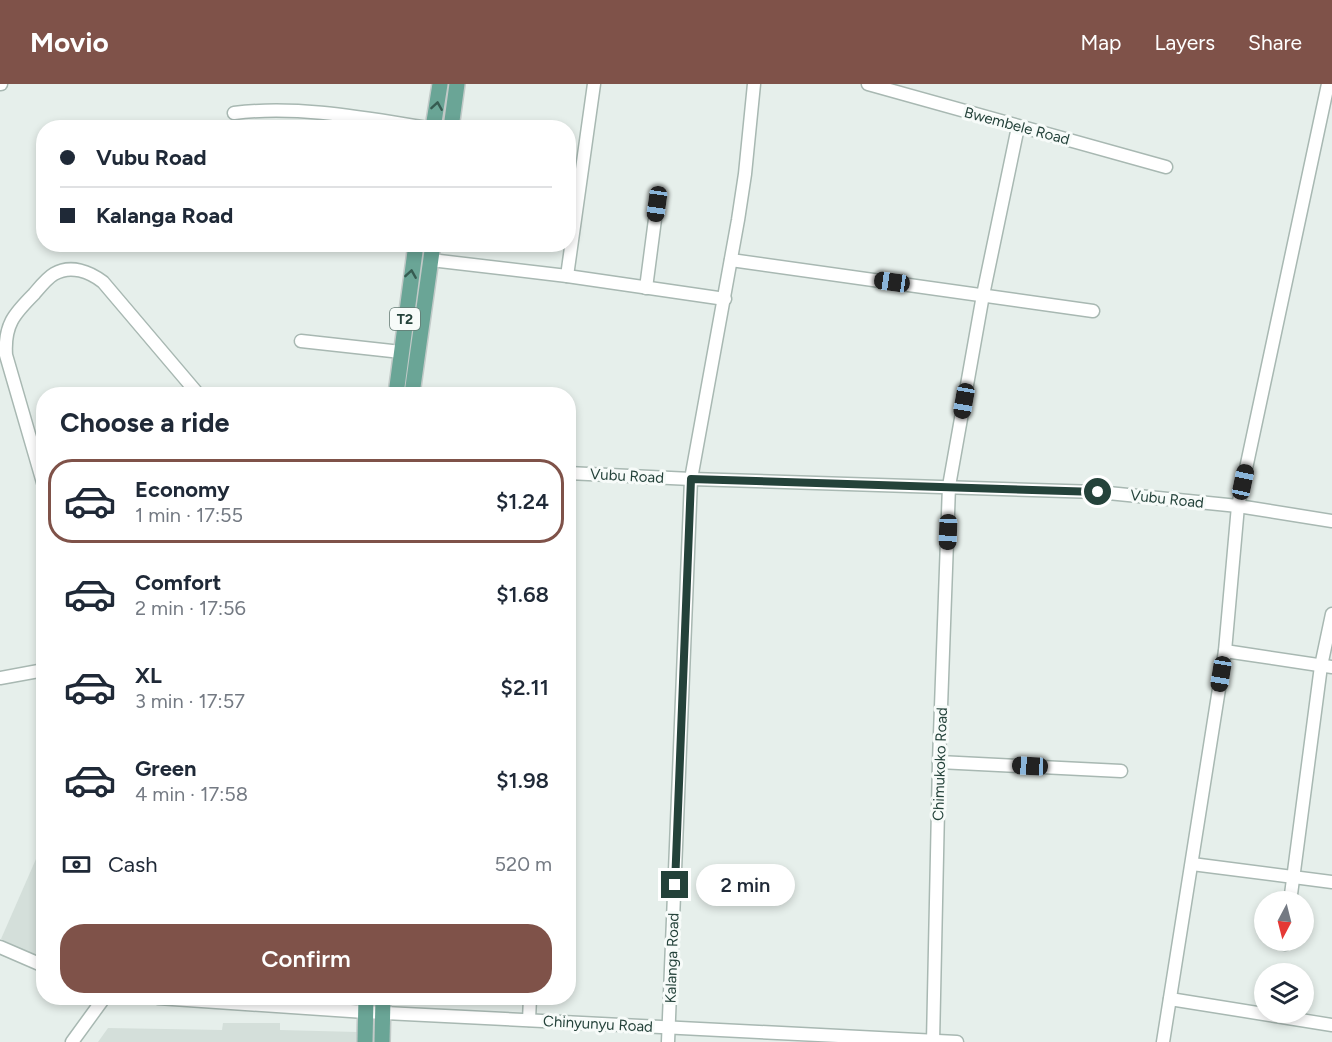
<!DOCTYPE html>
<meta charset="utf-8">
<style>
:root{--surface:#fff;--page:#f6f6f7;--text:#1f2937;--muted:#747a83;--line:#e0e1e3;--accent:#7f5249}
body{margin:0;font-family:Figtree,sans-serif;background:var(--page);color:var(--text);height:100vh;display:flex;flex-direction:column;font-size:22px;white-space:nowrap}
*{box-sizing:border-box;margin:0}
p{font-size:20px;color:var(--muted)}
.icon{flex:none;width:33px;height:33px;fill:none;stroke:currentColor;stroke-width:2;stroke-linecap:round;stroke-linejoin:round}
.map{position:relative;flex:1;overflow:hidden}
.side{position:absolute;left:36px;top:303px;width:540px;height:618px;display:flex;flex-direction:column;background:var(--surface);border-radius:24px;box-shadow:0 3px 9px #0003}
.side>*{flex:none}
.top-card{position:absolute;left:36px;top:36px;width:540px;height:132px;border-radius:24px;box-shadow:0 3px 9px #0003;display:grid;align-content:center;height:132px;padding:0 24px;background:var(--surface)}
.needle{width:39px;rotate:187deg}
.fabs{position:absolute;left:1254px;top:807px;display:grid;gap:12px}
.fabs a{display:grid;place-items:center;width:60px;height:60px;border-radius:50%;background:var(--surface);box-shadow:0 3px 9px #0003;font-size:30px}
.end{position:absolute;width:27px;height:27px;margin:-14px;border:8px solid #24423a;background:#fff;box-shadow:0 0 0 3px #fff}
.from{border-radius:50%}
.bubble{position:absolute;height:42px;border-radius:21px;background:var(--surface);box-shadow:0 3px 9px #0003;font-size:20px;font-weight:600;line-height:42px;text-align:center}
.car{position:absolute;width:18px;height:36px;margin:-18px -9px;border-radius:8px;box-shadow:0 0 4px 2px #0007;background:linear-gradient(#222 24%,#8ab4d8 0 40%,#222 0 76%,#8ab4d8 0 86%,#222 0)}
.top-card b{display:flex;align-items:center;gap:21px;height:57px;font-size:22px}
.top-card b+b{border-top:2px solid var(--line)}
.top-card i{width:15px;height:15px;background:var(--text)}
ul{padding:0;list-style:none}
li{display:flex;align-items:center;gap:18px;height:84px;margin:0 12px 9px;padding:0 12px;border:3px solid transparent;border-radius:24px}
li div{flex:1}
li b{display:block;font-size:22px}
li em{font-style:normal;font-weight:600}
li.on{border-color:var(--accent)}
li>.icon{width:54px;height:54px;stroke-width:1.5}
h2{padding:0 24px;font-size:27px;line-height:72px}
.pay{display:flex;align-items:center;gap:15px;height:66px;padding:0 24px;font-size:22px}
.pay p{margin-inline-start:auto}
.cta{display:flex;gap:12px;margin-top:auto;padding:12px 24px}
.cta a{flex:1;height:69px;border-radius:24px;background:var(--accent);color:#fff;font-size:24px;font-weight:600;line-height:69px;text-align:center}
header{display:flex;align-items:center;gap:36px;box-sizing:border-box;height:84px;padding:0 30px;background:var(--accent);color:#fff}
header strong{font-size:28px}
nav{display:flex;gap:33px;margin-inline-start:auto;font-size:21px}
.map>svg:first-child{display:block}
.built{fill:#d4dfda}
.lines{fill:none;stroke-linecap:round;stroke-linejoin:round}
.minor-casing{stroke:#a8b8b2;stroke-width:15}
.major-casing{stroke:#c2cac8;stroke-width:18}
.minor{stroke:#fff;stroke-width:12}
.major{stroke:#6aa596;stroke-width:15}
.oneway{stroke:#365b51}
.route{stroke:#24423a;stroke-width:8}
.labels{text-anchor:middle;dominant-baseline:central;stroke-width:6;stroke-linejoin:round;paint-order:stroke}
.shield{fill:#f7fbf9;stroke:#637a73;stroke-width:1.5}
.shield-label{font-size:14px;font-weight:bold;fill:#24423a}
.street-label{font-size:15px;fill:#24423a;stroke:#f7fbf9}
</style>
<header>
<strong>Movio</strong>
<nav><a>Map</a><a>Layers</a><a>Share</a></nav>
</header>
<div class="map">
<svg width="1332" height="958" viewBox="0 0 1332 958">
<rect width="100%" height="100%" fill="#e6efeb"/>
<g class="built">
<polygon points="43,759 43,875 1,855"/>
<polygon points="254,914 355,914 355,921"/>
<polygon points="223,939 280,939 280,946 357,948 357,958 98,958 108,944 222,946"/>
</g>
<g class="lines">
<defs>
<g id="minor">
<polyline points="0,0 1,0"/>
<polyline points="868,0 1166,83"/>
<path d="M234,29C298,21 365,34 428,44"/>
<polyline points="431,176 567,192 725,215"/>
<polyline points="731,176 1093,227"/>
<polyline points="567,192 594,0"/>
<polyline points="646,204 657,120"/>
<polyline points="301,257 401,268"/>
<polyline points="568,389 691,395 1098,408 1238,422 1332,437"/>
<path d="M44,402L6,271C4,241 14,230 34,210C40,203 47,194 54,190C71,180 90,188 103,198L198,310"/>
<polyline points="1225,567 1332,583"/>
<polyline points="0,594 44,586"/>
<polyline points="939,678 1121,687"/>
<polyline points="1192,780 1332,798"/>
<polyline points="1290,818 1321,582 1332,530"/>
<polyline points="1285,860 1285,856"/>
<polyline points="0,863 44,882"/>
<polyline points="158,914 365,928 957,958"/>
<polyline points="1170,915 1332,941"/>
<polyline points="529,936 530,914"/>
<polyline points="72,958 104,914"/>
<polyline points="668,958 691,395 738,136 745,90 754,0"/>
<polyline points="933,958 939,678 949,402 983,211 1018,43"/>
<polyline points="1163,958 1225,567 1238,422 1328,0"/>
</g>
<g id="major">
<polyline points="433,44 440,0"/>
<polyline points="451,44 457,0"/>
<polyline points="396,310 416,160"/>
<polyline points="412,310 433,160"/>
<polyline points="365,958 366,914"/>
<polyline points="382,958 383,914"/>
</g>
</defs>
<use href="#minor" class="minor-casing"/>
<use href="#major" class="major-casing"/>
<use href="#minor" class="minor"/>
<use href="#major" class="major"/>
</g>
<defs><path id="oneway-chevron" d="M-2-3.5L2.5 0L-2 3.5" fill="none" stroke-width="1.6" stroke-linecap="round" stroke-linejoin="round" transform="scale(1.5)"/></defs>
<g class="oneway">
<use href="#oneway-chevron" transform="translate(437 22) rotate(-81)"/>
<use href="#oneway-chevron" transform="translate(411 190) rotate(-81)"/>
</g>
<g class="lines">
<polyline class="route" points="675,801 691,395 1098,408"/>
</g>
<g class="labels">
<rect class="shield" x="390" y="224" width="30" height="22" rx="4.5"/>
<g class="shield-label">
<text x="405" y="235">T2</text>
</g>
<g class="street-label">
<text transform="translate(1017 42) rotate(15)">Bwembele Road</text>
<text transform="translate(627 392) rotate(3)">Vubu Road</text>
<text transform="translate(1167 415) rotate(6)">Vubu Road</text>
<text transform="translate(940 680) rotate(-88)">Chimukoko Road</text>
<text transform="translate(672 874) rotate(-88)">Kalanga Road</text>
<text transform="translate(598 940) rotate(3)">Chinyunyu Road</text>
</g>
</g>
</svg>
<div class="fabs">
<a><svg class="needle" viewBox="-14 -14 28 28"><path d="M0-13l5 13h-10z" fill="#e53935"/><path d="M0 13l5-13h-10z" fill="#747a83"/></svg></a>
<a><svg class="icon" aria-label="layers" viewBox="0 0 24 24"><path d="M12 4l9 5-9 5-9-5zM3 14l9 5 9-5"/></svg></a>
</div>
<i class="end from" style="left:1098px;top:408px"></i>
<i class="end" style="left:675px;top:801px"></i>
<div class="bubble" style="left:696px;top:780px;width:99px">2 min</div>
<i class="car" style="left:657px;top:120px;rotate:188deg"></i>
<i class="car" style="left:892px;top:198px;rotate:278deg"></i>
<i class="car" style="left:964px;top:317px;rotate:190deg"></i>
<i class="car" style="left:1243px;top:398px;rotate:12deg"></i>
<i class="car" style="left:948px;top:448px;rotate:182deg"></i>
<i class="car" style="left:1221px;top:590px;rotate:189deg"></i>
<i class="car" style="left:1030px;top:682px;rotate:273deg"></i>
<div class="top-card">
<b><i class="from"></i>Vubu Road</b>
<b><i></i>Kalanga Road</b>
</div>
<section class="side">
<h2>Choose a ride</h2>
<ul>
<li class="on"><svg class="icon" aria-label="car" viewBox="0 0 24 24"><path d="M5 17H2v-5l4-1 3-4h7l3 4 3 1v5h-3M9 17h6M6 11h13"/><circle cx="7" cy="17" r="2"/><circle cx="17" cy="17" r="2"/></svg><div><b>Economy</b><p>1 min · 17:55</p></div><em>$1.24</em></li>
<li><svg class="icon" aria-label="car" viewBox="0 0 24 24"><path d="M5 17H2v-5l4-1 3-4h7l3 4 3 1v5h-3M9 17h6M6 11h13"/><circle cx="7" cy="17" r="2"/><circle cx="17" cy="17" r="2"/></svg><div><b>Comfort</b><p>2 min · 17:56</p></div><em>$1.68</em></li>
<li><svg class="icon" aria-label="car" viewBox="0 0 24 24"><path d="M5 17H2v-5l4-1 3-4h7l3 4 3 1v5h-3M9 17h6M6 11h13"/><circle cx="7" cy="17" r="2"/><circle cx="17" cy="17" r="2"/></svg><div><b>XL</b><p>3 min · 17:57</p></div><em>$2.11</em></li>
<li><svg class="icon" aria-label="car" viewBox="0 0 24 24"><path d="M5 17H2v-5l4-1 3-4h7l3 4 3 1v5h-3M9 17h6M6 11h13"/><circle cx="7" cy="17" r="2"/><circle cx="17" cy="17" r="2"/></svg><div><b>Green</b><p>4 min · 17:58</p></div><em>$1.98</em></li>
</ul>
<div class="pay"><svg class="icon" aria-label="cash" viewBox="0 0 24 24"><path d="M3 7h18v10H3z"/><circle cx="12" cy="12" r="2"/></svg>Cash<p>520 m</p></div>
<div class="cta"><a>Confirm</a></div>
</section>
</div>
